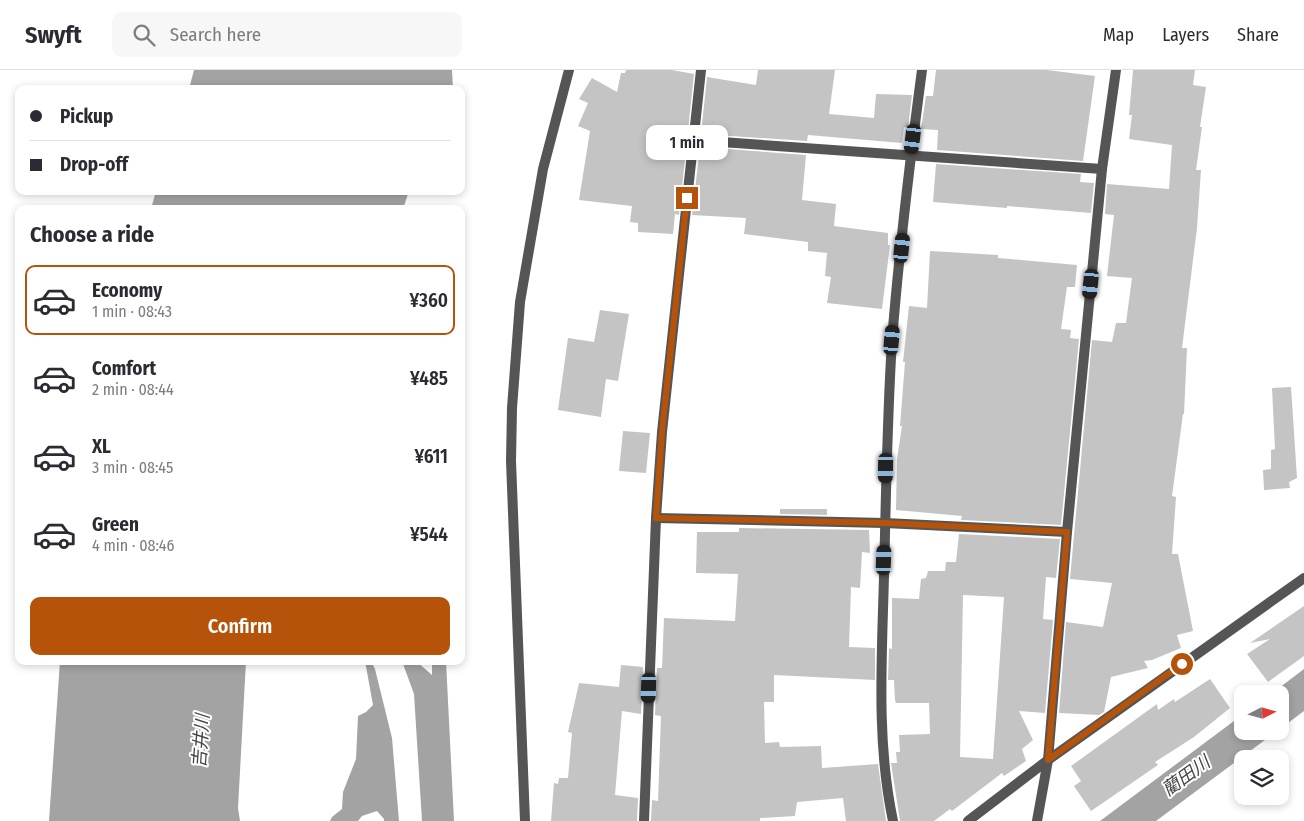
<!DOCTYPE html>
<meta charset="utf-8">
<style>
:root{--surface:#fff;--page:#f7f7f7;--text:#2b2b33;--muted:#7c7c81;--line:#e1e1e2;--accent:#b45309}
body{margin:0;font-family:"Fira Sans Condensed","Noto Sans JP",sans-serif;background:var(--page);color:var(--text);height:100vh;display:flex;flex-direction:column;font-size:19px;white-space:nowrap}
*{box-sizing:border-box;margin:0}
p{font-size:16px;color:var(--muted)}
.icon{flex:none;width:28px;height:28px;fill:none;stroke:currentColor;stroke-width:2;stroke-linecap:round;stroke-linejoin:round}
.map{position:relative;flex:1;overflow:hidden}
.details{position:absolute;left:15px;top:135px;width:450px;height:460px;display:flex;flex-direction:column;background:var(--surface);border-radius:10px;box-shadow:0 2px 8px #0003}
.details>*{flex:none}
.guide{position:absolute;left:15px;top:15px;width:450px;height:110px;border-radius:10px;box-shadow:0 2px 8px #0003;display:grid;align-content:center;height:110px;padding:0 15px;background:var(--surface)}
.needle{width:32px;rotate:84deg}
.fabs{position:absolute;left:1234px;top:615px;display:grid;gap:10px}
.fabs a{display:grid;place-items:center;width:55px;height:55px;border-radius:10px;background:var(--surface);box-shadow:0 2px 8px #0003;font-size:25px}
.end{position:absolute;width:22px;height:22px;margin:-11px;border:6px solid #b45309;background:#fff;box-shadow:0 0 0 2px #fff}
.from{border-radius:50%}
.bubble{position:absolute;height:35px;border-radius:10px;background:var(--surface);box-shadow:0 2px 8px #0003;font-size:16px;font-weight:600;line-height:35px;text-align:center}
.car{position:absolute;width:15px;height:30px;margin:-15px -8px;border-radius:6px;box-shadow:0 0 4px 1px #0007;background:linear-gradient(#222 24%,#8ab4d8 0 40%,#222 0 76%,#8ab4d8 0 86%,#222 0)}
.guide b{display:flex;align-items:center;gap:18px;height:48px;font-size:19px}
.guide b+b{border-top:1px solid var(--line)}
.guide i{width:12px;height:12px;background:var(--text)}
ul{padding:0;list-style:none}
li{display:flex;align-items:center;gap:15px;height:70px;margin:0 10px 8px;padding:0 5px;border:2px solid transparent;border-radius:10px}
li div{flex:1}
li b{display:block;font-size:19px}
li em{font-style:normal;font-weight:600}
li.active{border-color:var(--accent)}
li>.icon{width:45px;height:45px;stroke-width:1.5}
h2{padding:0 15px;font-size:22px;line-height:60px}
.action{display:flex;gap:10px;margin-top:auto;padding:10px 15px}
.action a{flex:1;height:58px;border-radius:10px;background:var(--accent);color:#fff;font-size:20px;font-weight:600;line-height:58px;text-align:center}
header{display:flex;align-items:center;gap:30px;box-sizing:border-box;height:70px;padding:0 25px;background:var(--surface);border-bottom:1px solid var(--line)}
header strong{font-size:24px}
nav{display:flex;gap:28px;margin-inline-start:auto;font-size:18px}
.search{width:350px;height:45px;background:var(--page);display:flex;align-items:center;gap:12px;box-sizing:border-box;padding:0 18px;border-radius:10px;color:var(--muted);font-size:19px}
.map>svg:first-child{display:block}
.water{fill:#a3a3a3}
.building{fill:#c4c4c4;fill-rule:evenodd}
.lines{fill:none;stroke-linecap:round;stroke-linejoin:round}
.street{stroke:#555;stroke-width:10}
.route{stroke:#b45309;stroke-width:6}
.labels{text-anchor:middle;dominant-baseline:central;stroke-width:4;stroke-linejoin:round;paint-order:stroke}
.water-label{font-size:18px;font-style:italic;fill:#444;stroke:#fff}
</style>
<header>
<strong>Swyft</strong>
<div class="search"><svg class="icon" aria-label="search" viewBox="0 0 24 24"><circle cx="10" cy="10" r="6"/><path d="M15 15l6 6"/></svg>Search here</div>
<nav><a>Map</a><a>Layers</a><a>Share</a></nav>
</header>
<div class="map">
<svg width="1304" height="751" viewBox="0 0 1304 751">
<rect width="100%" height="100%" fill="#fff"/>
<g class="water">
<polygon points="194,0 452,0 453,19 189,19"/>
<polygon points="156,121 409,121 403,139 151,139"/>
<polygon points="60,591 246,591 238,738 240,751 49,751"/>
<polygon points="365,591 371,591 375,599 392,668 399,751 384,751 384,749 377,741 362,746 358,751 330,751 332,747 342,739 343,722 356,689 358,646 366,642 373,635"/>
<polygon points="402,591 416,591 432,605 432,591 446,591 454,751 422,751 414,624"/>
<polygon points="1304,599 1304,641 1280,659 1280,624 1271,624"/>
<polygon points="1242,645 1242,661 1277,661 1156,751 1100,751"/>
</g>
<g class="building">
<polygon points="626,0 672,0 694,4 679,145 675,144 673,164 638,162 638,153 630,152 632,136 579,130 590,61 578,56 588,33 579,29 592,8 617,22 621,3 625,3"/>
<polygon points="758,0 835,0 829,44 874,48 876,24 912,25 908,58 904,57 902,73 808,65 807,71 701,64 707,7 756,15"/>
<polygon points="936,0 1047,0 1095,6 1083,91 937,80 938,60 921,59 926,26 933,26"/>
<polygon points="1133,0 1195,0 1193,15 1206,17 1200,57 1202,57 1196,100 1201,100 1197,158 1182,278 1187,278 1184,344 1183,344 1172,426 1176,427 1172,484 1178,484 1193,561 1177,565 1181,578 1152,590 1144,591 1148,598 1111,607 1104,642 1099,645 1059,643 1066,552 1103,557 1112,513 1070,509 1092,270 1112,272 1116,253 1126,253 1132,208 1107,206 1114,145 1105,144 1107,114 1169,119 1172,75 1129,69 1132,45 1129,45"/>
<polygon points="700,77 806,85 802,130 836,134 834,156 888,163 888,175 890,175 882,239 827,233 831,207 825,206 827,183 808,181 808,172 744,164 746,148 692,145"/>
<polygon points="936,94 1081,104 1080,112 1094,113 1091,143 1007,136 1007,138 933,132"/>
<polygon points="930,181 998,185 998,188 1077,195 1075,217 1067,217 1061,259 1071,260 1070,268 1079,269 1061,455 961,450 962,446 896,440 897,389 902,356 900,356 905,292 903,292 909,236 927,238"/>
<polygon points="600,240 629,244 618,311 606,309 601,347 558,340 568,268 594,272"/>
<polygon points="1291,317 1297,408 1289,412 1290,418 1264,420 1263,400 1271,399 1271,380 1275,379 1272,318"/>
<polygon points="623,361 650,363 646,403 619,401"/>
<polygon points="780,439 827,439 827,445 780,444"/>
<polygon points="739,458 869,460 870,483 862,482 860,518 851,517 849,577 875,578 875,610 774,605 774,632 764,632 765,673 779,672 780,677 821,676 822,698 878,694 886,751 846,751 843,728 797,732 795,746 760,748 760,751 651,751 652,730 658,731 661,646 655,645 657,598 662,598 664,548 735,551 738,504 696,503 697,462 739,462"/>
<path d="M959,464L1060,469L1056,508L1046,507L1043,549L1053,550L1045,643L1019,641L1033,670L1022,679L1026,691L1004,706L1002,703L952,741L950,739L934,751H900L891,693H897L896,682H900L899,665L930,664L929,633H896L895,630L894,610H888L889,578L892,579V528L919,529L921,509L926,508L928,501H945L946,492H956ZM963,525L1004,527L993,689L960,687Z"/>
<polygon points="1304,536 1304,586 1268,612 1247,584 1270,569 1250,573"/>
<polygon points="621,595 643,597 641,644 622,641 615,725 638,728 637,751 551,751 554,713 558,714 559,708 568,708 572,663 568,662 579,613 619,617"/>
<polygon points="1210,609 1230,638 1194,667 1155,692 1158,695 1091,741 1074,716 1081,711 1071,696 1157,634 1158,640 1174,629 1175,632"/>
</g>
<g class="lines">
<g class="street">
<polyline points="693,70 1102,99"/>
<polyline points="656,448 885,453 1067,462"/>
<polyline points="525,751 511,391 512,338 520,232 543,99 569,0"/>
<polyline points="644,751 656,448 662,362 701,0"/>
<path d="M893,751C876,671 882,587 884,506C886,427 887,349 892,271C899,181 910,90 922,0"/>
<polyline points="968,751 1048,690 1304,508"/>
<polyline points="1037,751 1048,690 1067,462 1102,99 1116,0"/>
</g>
</g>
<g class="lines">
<polyline class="route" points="687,128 662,362 656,448 885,453 1067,462 1048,690 1182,594"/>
</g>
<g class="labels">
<g class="water-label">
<text transform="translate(201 671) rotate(-86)">吉井川</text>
<text transform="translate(1186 706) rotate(-36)">藺田川</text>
</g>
</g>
</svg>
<div class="fabs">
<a><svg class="needle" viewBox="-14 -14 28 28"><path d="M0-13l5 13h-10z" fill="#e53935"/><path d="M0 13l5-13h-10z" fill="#7c7c81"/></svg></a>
<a><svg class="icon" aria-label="layers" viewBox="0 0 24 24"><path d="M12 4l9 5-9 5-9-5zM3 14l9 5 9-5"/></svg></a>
</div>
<i class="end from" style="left:1182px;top:594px"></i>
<i class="end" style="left:687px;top:128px"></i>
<div class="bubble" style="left:646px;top:55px;width:82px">1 min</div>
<i class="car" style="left:913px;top:69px;rotate:187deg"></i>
<i class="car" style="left:902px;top:178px;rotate:6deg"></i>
<i class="car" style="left:1091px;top:214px;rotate:186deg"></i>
<i class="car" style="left:892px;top:270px;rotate:5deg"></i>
<i class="car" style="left:886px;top:398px;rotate:181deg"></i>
<i class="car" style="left:884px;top:490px;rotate:2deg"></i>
<i class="car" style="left:649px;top:618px;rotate:182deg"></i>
<div class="guide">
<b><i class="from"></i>Pickup</b>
<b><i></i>Drop-off</b>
</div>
<section class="details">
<h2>Choose a ride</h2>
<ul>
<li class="active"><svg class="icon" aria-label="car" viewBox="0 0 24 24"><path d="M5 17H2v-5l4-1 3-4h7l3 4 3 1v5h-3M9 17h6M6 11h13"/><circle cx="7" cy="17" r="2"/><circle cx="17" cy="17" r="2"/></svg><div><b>Economy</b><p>1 min · 08:43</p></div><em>¥360</em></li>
<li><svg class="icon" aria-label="car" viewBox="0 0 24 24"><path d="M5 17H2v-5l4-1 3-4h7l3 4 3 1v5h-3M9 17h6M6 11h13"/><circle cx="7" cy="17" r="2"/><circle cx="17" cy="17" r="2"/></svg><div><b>Comfort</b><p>2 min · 08:44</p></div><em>¥485</em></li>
<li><svg class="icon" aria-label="car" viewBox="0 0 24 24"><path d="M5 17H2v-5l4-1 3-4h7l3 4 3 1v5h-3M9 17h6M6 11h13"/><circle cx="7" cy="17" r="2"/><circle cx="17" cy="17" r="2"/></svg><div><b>XL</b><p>3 min · 08:45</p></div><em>¥611</em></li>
<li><svg class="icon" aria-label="car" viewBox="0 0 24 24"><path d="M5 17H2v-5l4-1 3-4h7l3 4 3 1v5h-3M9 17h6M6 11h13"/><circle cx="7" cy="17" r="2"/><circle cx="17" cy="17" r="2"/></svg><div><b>Green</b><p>4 min · 08:46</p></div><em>¥544</em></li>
</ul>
<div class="action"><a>Confirm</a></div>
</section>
</div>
